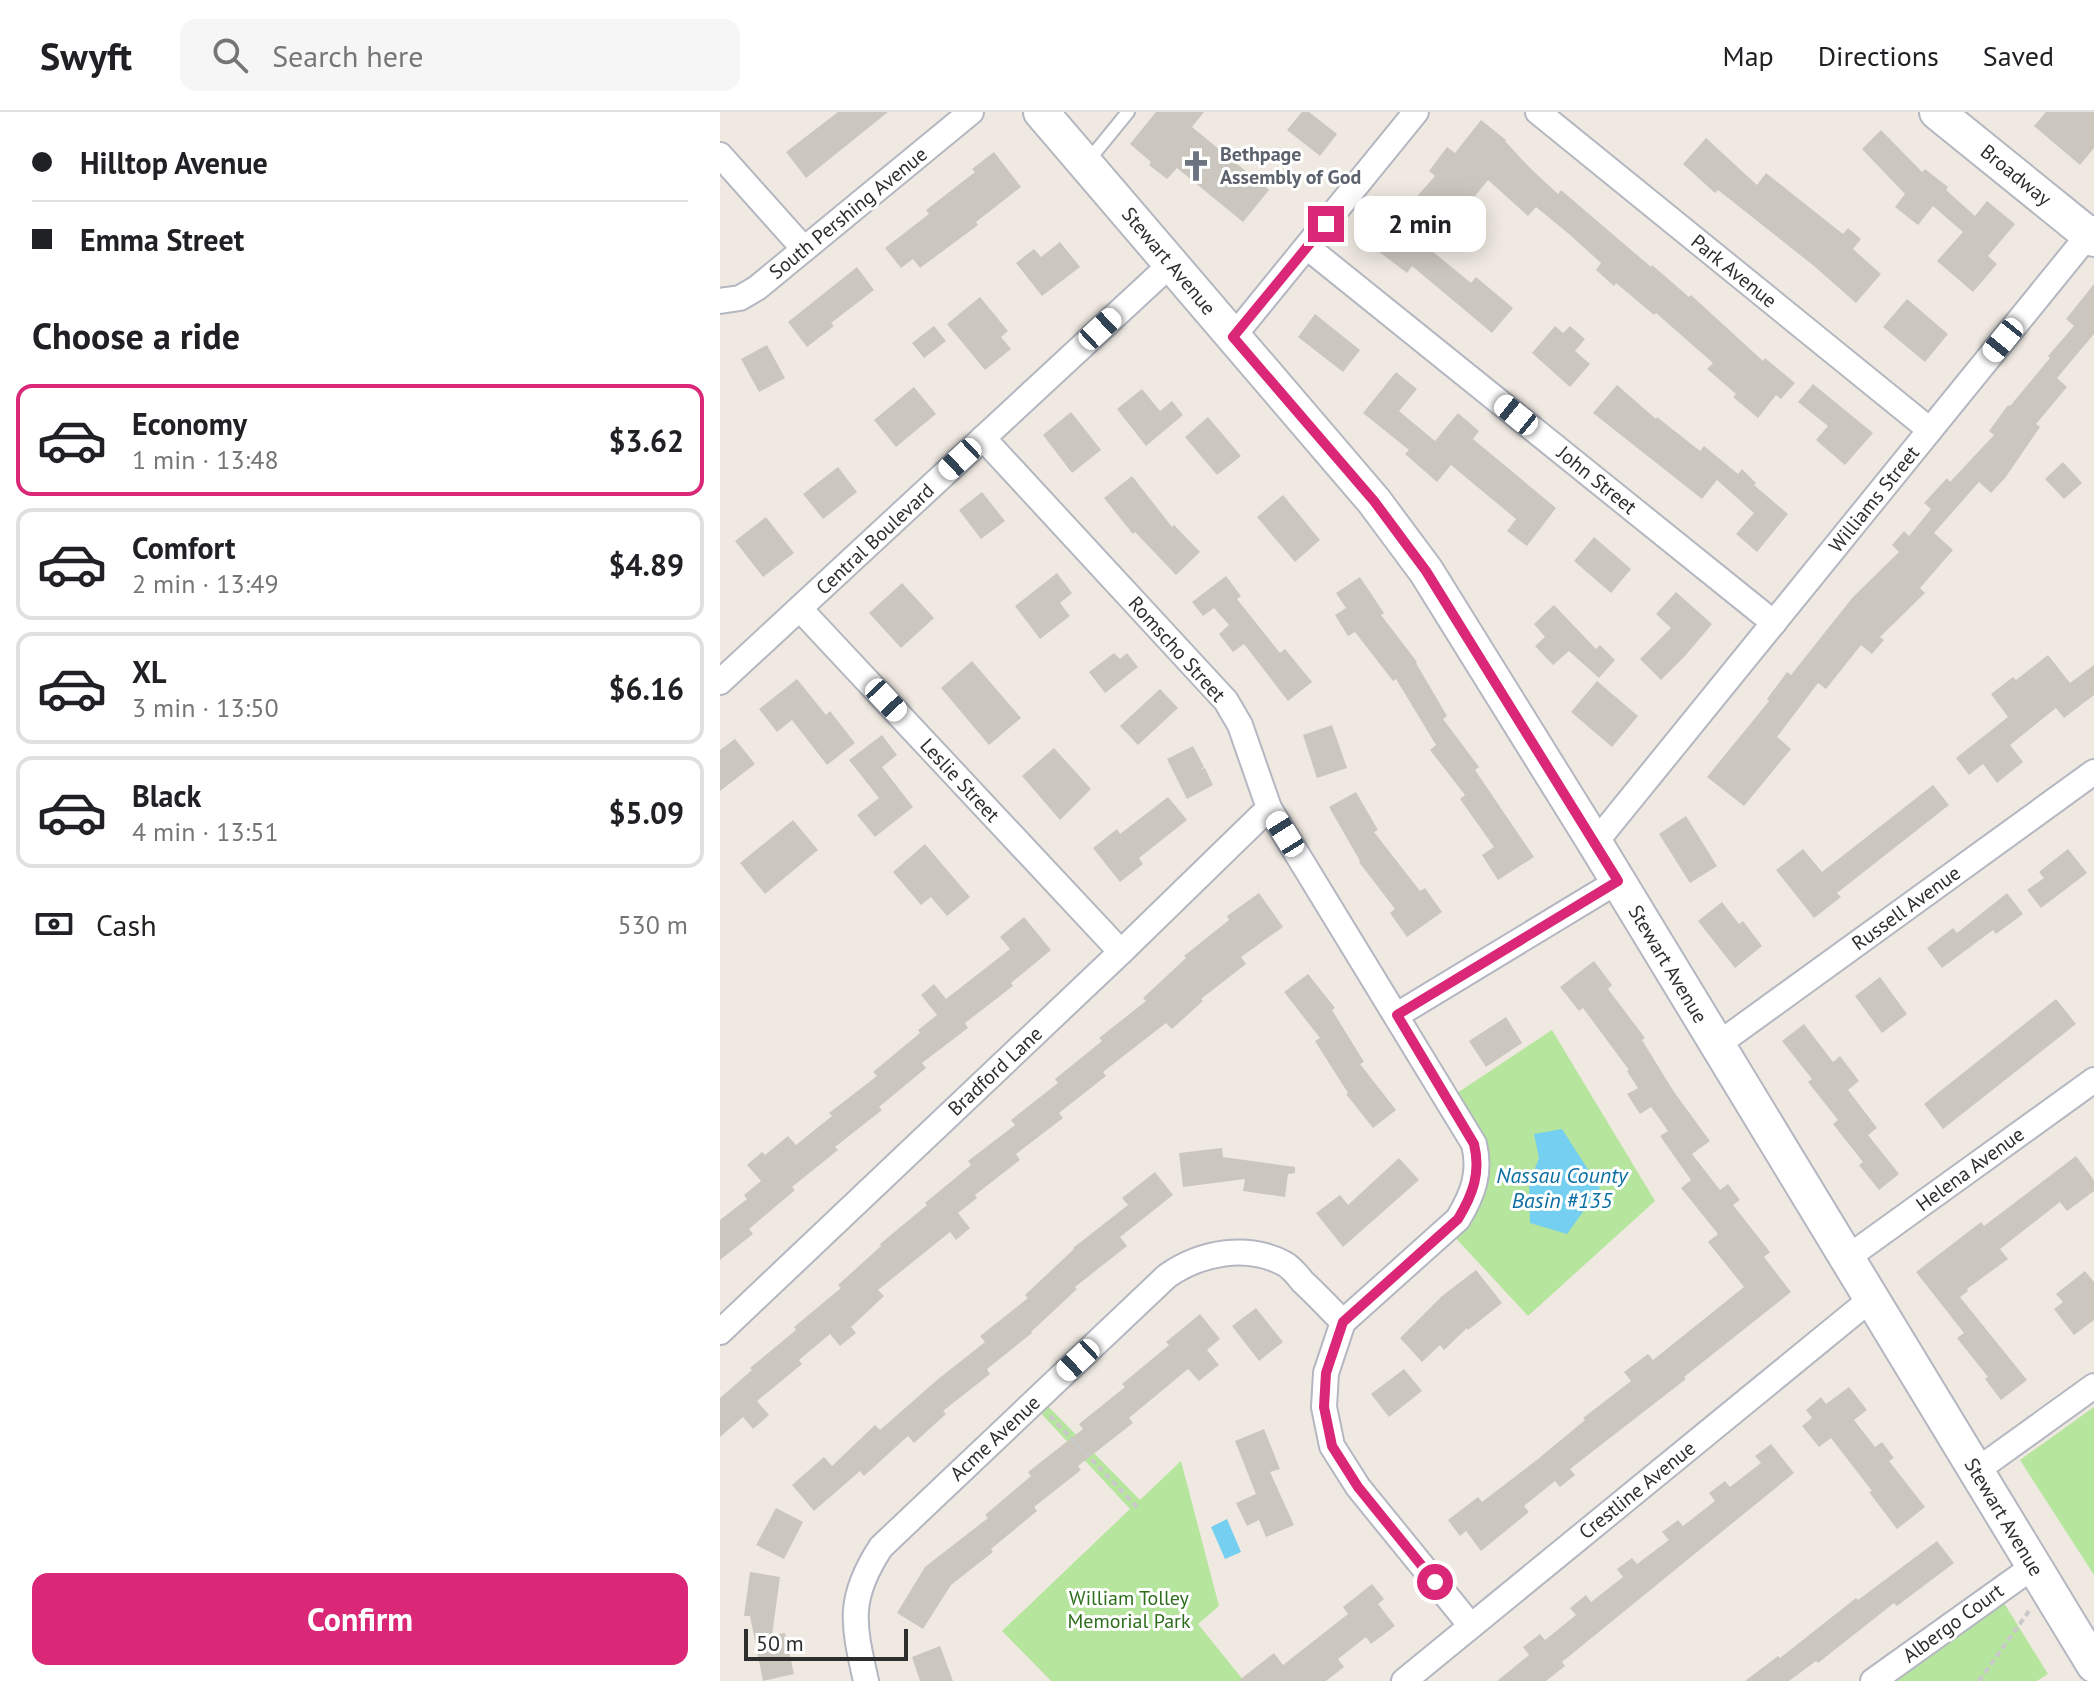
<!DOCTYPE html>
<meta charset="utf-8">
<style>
:root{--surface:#fff;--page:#f6f6f6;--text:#202124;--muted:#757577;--line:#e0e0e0;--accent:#db2777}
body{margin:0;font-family:"PT Sans",sans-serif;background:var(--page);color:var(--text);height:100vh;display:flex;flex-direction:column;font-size:30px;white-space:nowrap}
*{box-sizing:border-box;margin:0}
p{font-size:26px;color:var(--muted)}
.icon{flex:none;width:44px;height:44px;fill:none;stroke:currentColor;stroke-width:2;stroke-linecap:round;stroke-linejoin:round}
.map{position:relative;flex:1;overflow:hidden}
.drawer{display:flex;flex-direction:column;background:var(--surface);width:720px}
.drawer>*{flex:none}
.guide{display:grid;align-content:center;height:176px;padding:0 32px;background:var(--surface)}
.scale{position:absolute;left:24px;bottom:20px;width:164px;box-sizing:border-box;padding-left:8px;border:4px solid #2e2e2e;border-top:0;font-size:22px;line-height:28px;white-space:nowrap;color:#2e2e2e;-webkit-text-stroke:6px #fff;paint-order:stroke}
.end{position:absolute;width:36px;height:36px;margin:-18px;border:10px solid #db2777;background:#fff;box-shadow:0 0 0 4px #fff}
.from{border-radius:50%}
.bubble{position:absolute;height:56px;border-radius:16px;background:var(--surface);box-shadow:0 4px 20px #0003;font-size:26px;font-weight:800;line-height:56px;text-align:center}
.car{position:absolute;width:24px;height:48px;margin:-24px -12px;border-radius:10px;box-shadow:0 0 6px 2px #0007;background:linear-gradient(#fff 24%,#345 0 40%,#fff 0 76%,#345 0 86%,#fff 0)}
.guide b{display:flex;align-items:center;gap:28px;height:76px;font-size:30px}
.guide b+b{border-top:2px solid var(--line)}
.guide i{width:20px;height:20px;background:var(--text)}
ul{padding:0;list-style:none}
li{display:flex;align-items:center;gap:24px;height:112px;margin:0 16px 12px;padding:0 16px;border:4px solid var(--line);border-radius:16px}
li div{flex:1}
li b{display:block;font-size:30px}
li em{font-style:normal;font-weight:800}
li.active{border-color:var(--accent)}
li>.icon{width:72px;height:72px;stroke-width:1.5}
h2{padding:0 32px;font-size:36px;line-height:96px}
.pay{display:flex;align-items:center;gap:20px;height:88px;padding:0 32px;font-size:30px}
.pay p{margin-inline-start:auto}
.action{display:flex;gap:16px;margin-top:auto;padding:16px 32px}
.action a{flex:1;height:92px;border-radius:16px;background:var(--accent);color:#fff;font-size:32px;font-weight:800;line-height:92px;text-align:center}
header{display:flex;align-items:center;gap:48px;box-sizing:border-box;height:112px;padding:0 40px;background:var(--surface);border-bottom:2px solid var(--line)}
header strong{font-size:38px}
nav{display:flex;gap:44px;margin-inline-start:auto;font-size:28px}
.search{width:560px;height:72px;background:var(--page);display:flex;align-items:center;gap:20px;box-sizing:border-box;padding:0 28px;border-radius:16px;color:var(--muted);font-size:30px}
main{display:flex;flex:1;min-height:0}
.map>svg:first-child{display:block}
.green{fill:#b6e59e}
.water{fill:#75cff0}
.building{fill:#cbc7bf}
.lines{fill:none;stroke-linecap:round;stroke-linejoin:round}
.service-casing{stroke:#b4b7c1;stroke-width:16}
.minor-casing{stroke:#b4b7c1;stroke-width:28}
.secondary-casing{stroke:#b4b7c1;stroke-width:38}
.path{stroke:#c9c9c9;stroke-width:4;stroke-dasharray:6 4;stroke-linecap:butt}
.service{stroke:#fff;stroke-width:12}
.minor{stroke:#fff;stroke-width:24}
.secondary{stroke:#fff;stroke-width:34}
.route{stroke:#db2777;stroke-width:10}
.labels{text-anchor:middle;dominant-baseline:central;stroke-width:6;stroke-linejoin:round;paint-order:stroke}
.worship-label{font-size:20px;font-weight:bold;fill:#5b616d;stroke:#fff;text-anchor:start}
.street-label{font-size:20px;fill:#2e2e2e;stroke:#fff}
.park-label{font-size:20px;fill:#2c6e1b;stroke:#fff}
.water-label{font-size:22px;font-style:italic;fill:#0d6fa3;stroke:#fff}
</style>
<header>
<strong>Swyft</strong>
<div class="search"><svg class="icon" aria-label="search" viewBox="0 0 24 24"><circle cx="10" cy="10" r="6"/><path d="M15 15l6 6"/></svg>Search here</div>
<nav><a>Map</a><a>Directions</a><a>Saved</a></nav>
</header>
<main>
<section class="drawer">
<div class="guide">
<b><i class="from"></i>Hilltop Avenue</b>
<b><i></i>Emma Street</b>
</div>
<h2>Choose a ride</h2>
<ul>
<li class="active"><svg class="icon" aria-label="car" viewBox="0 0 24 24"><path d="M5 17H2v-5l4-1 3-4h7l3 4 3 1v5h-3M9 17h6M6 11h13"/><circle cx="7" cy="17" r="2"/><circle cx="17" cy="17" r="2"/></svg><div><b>Economy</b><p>1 min · 13:48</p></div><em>$3.62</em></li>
<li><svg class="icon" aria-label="car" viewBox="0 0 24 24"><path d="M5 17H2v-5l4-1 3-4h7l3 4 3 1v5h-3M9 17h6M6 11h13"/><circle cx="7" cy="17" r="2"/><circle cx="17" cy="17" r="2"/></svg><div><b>Comfort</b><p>2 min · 13:49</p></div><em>$4.89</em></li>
<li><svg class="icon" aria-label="car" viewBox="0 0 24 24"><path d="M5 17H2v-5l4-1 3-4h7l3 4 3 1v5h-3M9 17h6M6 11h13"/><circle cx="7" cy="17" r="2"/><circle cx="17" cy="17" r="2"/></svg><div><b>XL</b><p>3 min · 13:50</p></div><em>$6.16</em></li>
<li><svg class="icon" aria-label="car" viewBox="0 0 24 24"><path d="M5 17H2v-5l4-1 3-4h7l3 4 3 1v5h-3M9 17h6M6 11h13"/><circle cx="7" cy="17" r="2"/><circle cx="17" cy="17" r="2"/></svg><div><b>Black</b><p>4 min · 13:51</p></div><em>$5.09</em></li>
</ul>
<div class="pay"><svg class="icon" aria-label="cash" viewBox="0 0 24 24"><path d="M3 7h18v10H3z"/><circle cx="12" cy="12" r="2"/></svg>Cash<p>530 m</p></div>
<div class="action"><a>Confirm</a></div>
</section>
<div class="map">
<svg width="1374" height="1569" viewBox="0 0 1374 1569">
<rect width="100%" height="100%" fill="#efe9e1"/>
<g class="green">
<polygon points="832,918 935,1089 808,1204 731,1121 755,1097 734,983"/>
<polygon points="323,1289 420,1388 461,1349 499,1494 478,1512 524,1569 331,1569 282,1519 410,1397 315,1295"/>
<polygon points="1374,1295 1374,1463 1300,1348"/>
<polygon points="1284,1491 1328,1562 1317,1569 1176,1569"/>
</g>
<g class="water">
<polygon points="842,1017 880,1076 847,1122 810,1111 809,1072 819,1046 814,1022"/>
<polygon points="507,1407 521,1440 505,1447 491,1415"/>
</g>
<g class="building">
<polygon points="118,0 168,0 86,66 66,40"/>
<polygon points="436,0 484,0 472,15 549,78 523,110 457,56 447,67 429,53 431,50 410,32"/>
<polygon points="582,0 589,0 617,22 600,44 567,18"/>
<polygon points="1326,0 1374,0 1374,36 1360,53 1314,14"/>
<polygon points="761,8 786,28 785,29 810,56 838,82 841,78 931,155 932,153 969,185 971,183 1043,249 1045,246 1075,271 1061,287 1056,283 1038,306 1013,285 1016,282 987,257 993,251 936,201 934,203 896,171 894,174 876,158 881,151 849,122 816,95 808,104 768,68 734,110 736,112 712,139 751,171 756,165 793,196 772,221 692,154 687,161 650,133 668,111 671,114 715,64 709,59 727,35 735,41"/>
<polygon points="1161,18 1202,60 1205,57 1228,75 1226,78 1255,104 1267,89 1295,112 1268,144 1277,152 1253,180 1217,149 1243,120 1213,94 1198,113 1175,95 1185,82 1142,37"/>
<polygon points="986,26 1037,73 1046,61 1123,122 1128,116 1141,127 1133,137 1161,162 1136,191 1094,154 998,78 995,81 963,52"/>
<polygon points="274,40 301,75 256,110 258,113 200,156 193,147 181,156 165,136 209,102 206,98 255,60 252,57"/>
<polygon points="340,130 360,155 322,184 296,151 314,137 321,145"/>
<polygon points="137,155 154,178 111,211 114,214 87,235 68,210"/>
<polygon points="1374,172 1374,222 1337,266 1347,275 1316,312 1320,315 1285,366 1271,381 1259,370 1214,421 1233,438 1200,476 1205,481 1160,525 1164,528 1152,542 1141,533 1106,577 1098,571 1057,625 1071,637 1024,694 987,665 1049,589 1047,587 1067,560 1071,563 1133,485 1179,440 1172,433 1184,419 1189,424 1211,397 1204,391 1227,366 1230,370 1274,323 1269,319 1288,293 1290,294 1330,246 1328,244 1354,214 1346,207"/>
<polygon points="260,185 288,219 281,225 291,237 265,258 227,212"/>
<polygon points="1187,187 1228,222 1205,250 1163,215"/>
<polygon points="595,202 640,238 623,260 578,225"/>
<polygon points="214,214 226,229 204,246 192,231"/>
<polygon points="835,214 843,221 850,214 865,227 855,239 870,252 850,275 812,241"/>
<polygon points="47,233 65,266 39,280 21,247"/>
<polygon points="676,260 697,277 679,299 715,329 738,301 759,319 753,327 836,396 807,434 787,419 796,407 731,353 717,370 685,342 689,338 643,301"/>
<polygon points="1093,272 1153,321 1125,353 1096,328 1108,314 1078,290"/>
<polygon points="897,273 936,307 937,305 980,339 984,334 1018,362 1022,357 1036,371 1034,373 1068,402 1037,440 1016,422 1034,401 997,368 982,387 873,301"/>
<polygon points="194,275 216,302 176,335 154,308"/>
<polygon points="422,277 440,299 452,289 463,303 426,334 397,297"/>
<polygon points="351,300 381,338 352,361 323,323"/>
<polygon points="488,305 521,344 497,363 465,325"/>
<polygon points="1343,350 1362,371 1344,387 1325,367"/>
<polygon points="118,355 137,380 103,407 83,382"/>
<polygon points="412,364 452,415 454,413 480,440 456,463 415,420 413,422 384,386"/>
<polygon points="262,380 285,409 261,427 239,398"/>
<polygon points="563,383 600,428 575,450 537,405"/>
<polygon points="46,405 74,441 43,465 15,429"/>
<polygon points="874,425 911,457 891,481 854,449"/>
<polygon points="337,461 352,481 340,491 350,504 320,527 295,494"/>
<polygon points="506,464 521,484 517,487 560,541 565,537 592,570 568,589 524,532 513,540 499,522 509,513 494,496 483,504 472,490"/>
<polygon points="640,465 664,501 661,503 697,550 696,551 727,604 723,607 759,655 755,658 814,745 778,768 762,743 774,735 740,687 745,683 710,638 716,633 676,567 673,569 635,520 628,524 615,503 626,496 616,481"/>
<polygon points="182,471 214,506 181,536 149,501"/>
<polygon points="956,480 992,512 965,544 941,568 920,547 951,516 936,502"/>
<polygon points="834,493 876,537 880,533 895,548 879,566 849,539 833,553 815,534 825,525 814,512"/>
<polygon points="394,541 400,547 407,541 418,555 385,581 369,560"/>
<polygon points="1328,543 1350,571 1374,553 1374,583 1344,606 1336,596 1290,633 1303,650 1277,671 1263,652 1249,663 1236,646 1288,605 1271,582 1293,565 1296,568"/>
<polygon points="252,549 301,606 269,633 221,576"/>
<polygon points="77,567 106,603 110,599 135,631 107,653 72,608 57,620 39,597"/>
<polygon points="877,569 918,604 892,635 851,600"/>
<polygon points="440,577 458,596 418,633 400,614"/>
<polygon points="612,613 627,656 597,666 583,623"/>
<polygon points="162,623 177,643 162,655 193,695 155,725 137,703 159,686 129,648"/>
<polygon points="15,627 35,652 0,679 0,638"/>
<polygon points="473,634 484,655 480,658 485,656 493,673 467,687 447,647"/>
<polygon points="334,636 371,677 340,708 302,664"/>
<polygon points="1213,673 1229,693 1117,781 1121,785 1094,806 1056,758 1083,737 1102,760"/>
<polygon points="636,680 658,718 654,720 700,779 705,776 722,800 687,825 670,801 675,797 639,750 640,749 609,695"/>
<polygon points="448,685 467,708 419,746 423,752 400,770 373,736 397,717 400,722"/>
<polygon points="966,704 997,754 970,771 939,722"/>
<polygon points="73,708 98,738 45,782 20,751"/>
<polygon points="205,732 250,785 227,804 211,785 201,793 173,760"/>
<polygon points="1348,737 1367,761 1321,796 1307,778 1324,766 1319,760"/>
<polygon points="539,781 563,815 521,845 526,852 481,887 483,889 452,917 446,911 383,960 386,964 339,1001 343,1006 296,1042 300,1048 255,1083 257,1086 238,1101 250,1116 236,1128 230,1120 158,1178 164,1184 131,1215 136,1221 120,1234 110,1222 79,1248 82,1252 37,1289 49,1303 33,1317 23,1305 0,1325 0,1286 32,1258 30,1256 76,1218 74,1215 121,1176 118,1173 161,1134 160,1132 207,1093 205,1091 251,1053 248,1049 295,1013 291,1008 338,971 335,967 382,929 379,926 426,889 423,886 466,846 464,844 509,808 507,804"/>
<polygon points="1287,781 1303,802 1276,822 1273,818 1222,856 1207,836 1233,816 1237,821"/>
<polygon points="1002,790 1019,812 1023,809 1042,834 1015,856 978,809"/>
<polygon points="304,805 331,838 291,871 293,874 245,911 248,916 202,951 206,956 159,995 162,998 115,1035 118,1038 72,1075 75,1078 29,1117 33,1122 0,1148 0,1108 27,1087 24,1083 41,1069 27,1053 42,1040 45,1043 68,1024 76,1033 112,1004 109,1001 157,964 153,960 200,921 198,918 217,903 201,883 214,872 226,887 290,837 280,825"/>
<polygon points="874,849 892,873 888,877 925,926 922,928 954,980 990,1029 972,1042 1000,1078 1008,1072 1020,1088 1013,1093 1050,1140 1044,1145 1071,1180 964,1265 966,1267 850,1357 855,1363 840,1375 835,1369 804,1394 809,1400 761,1439 746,1419 740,1424 728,1408 758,1385 762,1390 818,1347 865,1308 863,1306 911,1269 904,1260 928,1242 933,1248 1024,1175 988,1130 998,1122 961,1076 971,1068 940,1024 948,1019 931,995 920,1002 907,982 918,976 907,959 909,958 863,896 859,899 840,875"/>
<polygon points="588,862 615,896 612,898 644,950 640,952 676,998 653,1016 626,982 628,981 595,929 600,926 564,880"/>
<polygon points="1160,865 1187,902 1162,921 1135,884"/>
<polygon points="1336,887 1356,912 1223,1017 1204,992"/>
<polygon points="786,905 802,931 766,955 749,929"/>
<polygon points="1084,912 1113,950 1120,944 1139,969 1128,978 1157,1016 1148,1023 1179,1062 1159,1078 1139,1053 1143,1050 1113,1012 1118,1008 1088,970 1092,967 1062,929"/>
<polygon points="502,1036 503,1045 575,1055 575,1061 568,1062 565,1085 523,1079 525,1067 463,1075 459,1041"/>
<polygon points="1356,1044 1374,1068 1374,1079 1347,1099 1340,1090 1280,1137 1288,1147 1247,1177 1248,1179 1240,1185 1307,1268 1281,1288 1265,1267 1268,1265 1237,1226 1244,1221 1196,1160 1261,1110 1264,1114"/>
<polygon points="679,1046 699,1068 623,1135 596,1101 620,1083 628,1093"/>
<polygon points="435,1060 453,1083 400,1125 407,1134 355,1175 357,1177 311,1220 312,1221 267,1257 270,1262 223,1299 226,1302 194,1331 188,1324 144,1364 140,1359 94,1399 72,1373 104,1345 112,1354 155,1313 160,1318 217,1268 265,1230 260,1224 308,1186 305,1183 354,1137 353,1136 408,1093 402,1086"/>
<polygon points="756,1158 782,1191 748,1218 747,1216 724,1238 720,1233 702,1250 680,1226 722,1184"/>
<polygon points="1365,1159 1374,1170 1374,1208 1354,1223 1334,1197 1343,1190 1336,1182"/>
<polygon points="536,1196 563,1230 539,1249 512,1214"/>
<polygon points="480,1202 500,1227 487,1238 499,1253 479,1269 468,1257 409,1306 413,1311 358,1354 361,1358 314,1395 317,1399 271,1437 273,1440 231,1473 203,1517 177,1501 205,1455 268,1406 265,1403 311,1364 308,1360 363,1317 359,1312 405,1275 402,1272 449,1233 446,1230"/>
<polygon points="684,1257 702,1279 669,1305 651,1282"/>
<polygon points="1129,1275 1147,1298 1134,1308 1155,1335 1162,1330 1174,1346 1169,1349 1205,1395 1177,1417 1149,1380 1152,1379 1111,1326 1099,1335 1082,1314 1092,1306 1086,1298 1101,1285 1106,1292"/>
<polygon points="544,1317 560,1357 550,1360 574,1413 546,1425 539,1408 527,1414 516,1391 536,1382 515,1329"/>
<polygon points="1051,1332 1074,1361 842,1550 845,1554 826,1569 777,1569 809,1543 803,1535 820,1522 825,1528 856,1503 850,1496 866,1483 871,1490 903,1465 897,1457 912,1446 917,1452 949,1428 942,1420 958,1408 963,1414 995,1389 989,1381 1005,1369 1010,1375 1041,1351 1035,1344"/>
<polygon points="56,1396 83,1410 64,1447 36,1433"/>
<polygon points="1217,1429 1234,1451 1177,1494 1174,1491 1098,1551 1096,1549 1069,1569 1025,1569 1058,1544 1060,1546 1136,1486 1138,1488"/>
<polygon points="30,1460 60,1465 52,1523 65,1521 74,1562 43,1569 30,1504 24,1504"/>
<polygon points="652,1472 664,1487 658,1492 675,1514 651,1532 646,1525 618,1547 624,1555 606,1569 518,1569 554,1541 563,1553 628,1502 623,1495"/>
<polygon points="220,1534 233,1569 200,1569 192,1545"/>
</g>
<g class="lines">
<defs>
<polyline id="service" points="368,49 408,0"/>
<g id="minor">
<polyline points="818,0 1210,318"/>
<polyline points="0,43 84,137"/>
<polyline points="587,135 1054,511"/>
<polyline points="0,189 20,186 37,176 251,0"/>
<polyline points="513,225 696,0"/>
<path d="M263,326L506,589L520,613L549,696L754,1032C761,1061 753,1082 738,1107L623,1210L606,1261L604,1295L612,1334L638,1375L751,1514"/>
<polyline points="80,497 401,840"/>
<polyline points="0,570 451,152"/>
<polyline points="875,731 1374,116"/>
<polyline points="677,903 898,769"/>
<polyline points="997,933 1374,660"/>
<polyline points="1127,1146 1374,968"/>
<polyline points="0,1220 401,840 549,696"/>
<polyline points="1256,1359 1374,1274"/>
<path d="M146,1569C133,1511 127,1487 161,1435L447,1164C480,1141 527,1131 565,1152C572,1156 578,1164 583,1170C597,1183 610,1197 623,1210"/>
<polyline points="684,1569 1151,1187"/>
<polyline points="1153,1569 1314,1454"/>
</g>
<g id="secondary">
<polyline points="321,0 654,389 706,459 875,731 1374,1553"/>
<polyline points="1217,0 1374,127"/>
</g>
</defs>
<use href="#service" class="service-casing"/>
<use href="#minor" class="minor-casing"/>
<use href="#secondary" class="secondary-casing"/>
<g class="path">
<polyline points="330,1304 417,1395"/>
<polyline points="1259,1569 1309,1499"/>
</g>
<use href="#service" class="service"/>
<use href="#minor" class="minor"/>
<use href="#secondary" class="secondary"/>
</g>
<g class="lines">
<path class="route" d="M606,112L513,225L654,389L706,459L898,769L677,903L754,1032C761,1061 753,1082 738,1107L623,1210L606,1261L604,1295L612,1334L638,1375L715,1470"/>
</g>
<defs>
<symbol id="church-bare" viewBox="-9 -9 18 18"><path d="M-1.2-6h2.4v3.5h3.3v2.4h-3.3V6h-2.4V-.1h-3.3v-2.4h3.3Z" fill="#6b7280" stroke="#fff" stroke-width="2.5" paint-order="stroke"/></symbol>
</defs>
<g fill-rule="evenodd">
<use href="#church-bare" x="454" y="32" width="44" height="44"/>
</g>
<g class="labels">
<g class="worship-label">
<text x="500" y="42">Bethpage<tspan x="500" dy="23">Assembly of God</tspan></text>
</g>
<g class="street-label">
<text transform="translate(1296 63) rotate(39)">Broadway</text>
<text transform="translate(128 101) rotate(-39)">South Pershing Avenue</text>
<text transform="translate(449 149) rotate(50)">Stewart Avenue</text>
<text transform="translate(1014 159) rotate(39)">Park Avenue</text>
<text transform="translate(877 368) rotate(39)">John Street</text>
<text transform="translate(1154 387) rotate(-51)">Williams Street</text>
<text transform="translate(155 427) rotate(-43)">Central Boulevard</text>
<text transform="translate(457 537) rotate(48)">Romscho Street</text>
<text transform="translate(240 668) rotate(47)">Leslie Street</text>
<text transform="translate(1186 796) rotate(-36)">Russell Avenue</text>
<text transform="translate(948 852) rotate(59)">Stewart Avenue</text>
<text transform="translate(275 959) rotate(-43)">Bradford Lane</text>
<text transform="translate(1250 1057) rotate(-36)">Helena Avenue</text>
<text transform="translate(275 1326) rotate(-43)">Acme Avenue</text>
<text transform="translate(917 1378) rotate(-39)">Crestline Avenue</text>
<text transform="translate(1284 1405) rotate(59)">Stewart Avenue</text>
<text transform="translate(1233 1511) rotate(-36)">Albergo Court</text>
</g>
<g class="park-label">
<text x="409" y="1486">William Tolley<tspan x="409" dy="23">Memorial Park</tspan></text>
</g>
<g class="water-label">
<text x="842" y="1063">Nassau County<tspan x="842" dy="25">Basin #135</tspan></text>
</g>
</g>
</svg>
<div class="scale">50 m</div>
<i class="end from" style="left:715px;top:1470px"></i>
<i class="end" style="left:606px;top:112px"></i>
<div class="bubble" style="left:634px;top:84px;width:132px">2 min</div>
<i class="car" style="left:380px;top:217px;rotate:47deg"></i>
<i class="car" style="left:1283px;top:228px;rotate:219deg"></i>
<i class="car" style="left:796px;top:303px;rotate:309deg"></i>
<i class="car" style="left:240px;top:347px;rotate:227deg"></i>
<i class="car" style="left:166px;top:588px;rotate:137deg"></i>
<i class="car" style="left:565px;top:722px;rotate:328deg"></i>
<i class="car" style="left:358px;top:1248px;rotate:227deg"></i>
</div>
</main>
